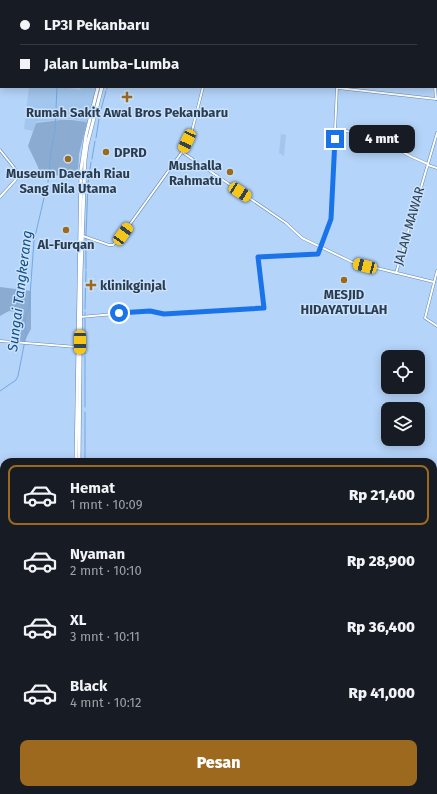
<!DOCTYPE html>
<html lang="id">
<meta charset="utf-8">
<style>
:root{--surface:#171b24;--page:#20242c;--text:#f1f3f6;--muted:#9ea1a6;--line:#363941;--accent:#9c691f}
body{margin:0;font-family:"Fira Sans",sans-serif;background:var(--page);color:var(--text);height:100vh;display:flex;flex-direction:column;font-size:15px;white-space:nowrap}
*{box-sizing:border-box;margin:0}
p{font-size:13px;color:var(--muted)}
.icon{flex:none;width:22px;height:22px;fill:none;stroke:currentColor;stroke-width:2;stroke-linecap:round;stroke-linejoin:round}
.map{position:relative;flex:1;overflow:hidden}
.panel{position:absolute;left:0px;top:458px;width:437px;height:336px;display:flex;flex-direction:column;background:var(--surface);border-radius:12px 12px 0 0;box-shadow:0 2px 10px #0003}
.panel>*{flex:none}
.hud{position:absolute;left:0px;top:0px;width:437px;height:88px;box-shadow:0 2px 10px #0003;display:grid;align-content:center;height:88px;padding:0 20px;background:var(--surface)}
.fabs{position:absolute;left:381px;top:350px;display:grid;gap:8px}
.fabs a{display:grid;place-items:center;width:44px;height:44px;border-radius:8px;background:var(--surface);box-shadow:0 2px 10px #0003;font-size:20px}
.end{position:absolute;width:18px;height:18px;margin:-9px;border:5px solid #1a73e8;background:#fff;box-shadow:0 0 0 2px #fff}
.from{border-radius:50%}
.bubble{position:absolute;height:28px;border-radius:8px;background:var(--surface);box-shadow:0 2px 10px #0003;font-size:13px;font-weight:800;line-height:28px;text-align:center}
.car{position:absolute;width:12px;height:24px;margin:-12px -6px;border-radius:5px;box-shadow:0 0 3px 1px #0007;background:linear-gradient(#f5c518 24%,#345 0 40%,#f5c518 0 76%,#345 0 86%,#f5c518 0)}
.hud b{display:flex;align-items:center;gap:14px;height:38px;font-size:15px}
.hud b+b{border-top:1px solid var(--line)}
.hud i{width:10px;height:10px;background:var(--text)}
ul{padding:7px 0 0;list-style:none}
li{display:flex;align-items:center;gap:12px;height:60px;margin:0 8px 6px;padding:0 12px;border:2px solid transparent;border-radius:8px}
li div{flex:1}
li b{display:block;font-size:15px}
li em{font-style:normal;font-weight:800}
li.active{border-color:var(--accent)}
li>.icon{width:36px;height:36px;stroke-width:1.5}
.button{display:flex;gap:8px;margin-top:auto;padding:8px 20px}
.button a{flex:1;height:46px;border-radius:8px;background:var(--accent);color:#fff;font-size:16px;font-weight:800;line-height:46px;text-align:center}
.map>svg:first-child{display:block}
.built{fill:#a2c6ed}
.green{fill:#8bacd0}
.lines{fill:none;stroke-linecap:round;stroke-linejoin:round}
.stream{stroke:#72a8e3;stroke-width:1}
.tertiary-casing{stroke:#6188b2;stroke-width:3}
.primary-casing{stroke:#6188b2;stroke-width:4}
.tertiary{stroke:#fff;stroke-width:2}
.primary{stroke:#fff;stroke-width:3}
.route{stroke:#1a73e8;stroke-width:5}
.poi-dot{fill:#9c691f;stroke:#c8e1fc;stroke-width:1.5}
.labels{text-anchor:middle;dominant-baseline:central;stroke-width:3;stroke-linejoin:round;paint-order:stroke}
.poi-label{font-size:13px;font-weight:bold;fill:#2b3c4e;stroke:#c8e1fc}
.street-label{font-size:13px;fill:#2b3c4e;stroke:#c8e1fc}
.water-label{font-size:14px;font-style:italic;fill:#144e84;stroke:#c8e1fc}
</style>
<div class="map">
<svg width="437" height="794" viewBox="0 0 437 794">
<rect width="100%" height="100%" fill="#b4d4f9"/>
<g class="built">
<polygon points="56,0 437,0 437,6 436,7 436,1"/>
<polygon points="29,87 63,87 80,90 81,87 98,87 88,122 72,119 36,122 33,131 24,129"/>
<polygon points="281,134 286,135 284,156 279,153"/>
</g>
<g class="green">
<polygon points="61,120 72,120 87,122 79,154 78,176 40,175 38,167 28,146 36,123"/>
<polygon points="0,287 31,291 31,329 24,342 14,341 16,312 9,311 0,316"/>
</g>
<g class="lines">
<g class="stream">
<polyline points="107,89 107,87"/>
<polyline points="99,117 106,91"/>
<polyline points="96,138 99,119"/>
<polyline points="92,159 95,141"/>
<polyline points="48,182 51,151 55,131 57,87"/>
<polyline points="86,236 88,183 91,162"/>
<polyline points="86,269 86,239"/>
<polyline points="85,309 86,271"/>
<polyline points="85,312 85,315"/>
<polyline points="85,354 85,318"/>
<polyline points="0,391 16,380 18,376 26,335 25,317 29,309 34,241 47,185"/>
<polyline points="85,407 85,356"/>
<polyline points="85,412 85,462"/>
<polyline points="433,557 437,560"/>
<polyline points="0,617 4,617"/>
</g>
<defs>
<g id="tertiary">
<polyline points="155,0 155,1"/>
<polyline points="435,87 436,99"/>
<polyline points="338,88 436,99"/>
<polyline points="335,129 373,136 412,157 428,164"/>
<polyline points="0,150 20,175 0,197"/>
<polyline points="182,152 286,223 302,238 352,262 434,282"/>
<polyline points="428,165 437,168"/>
<polyline points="83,236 109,245 113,245 123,234 182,152 192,131 203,87"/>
<polyline points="437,271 425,318 437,326"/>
<polyline points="396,273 437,133"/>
<polyline points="80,317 150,311 164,314 264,308 258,257 318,254 331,219 337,87"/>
<polyline points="0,341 77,347"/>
<polyline points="433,709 437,708"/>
<polyline points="407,790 407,794"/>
</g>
<g id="primary">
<polyline points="43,0 45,1"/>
<polyline points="47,0 48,1"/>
<polyline points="51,0 53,1"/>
<polyline points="55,0 57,1"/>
<polyline points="92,0 115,1"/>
<polyline points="391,0 396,1"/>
<polyline points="74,1 87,0"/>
<polyline points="214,1 358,0"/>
<polyline points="424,1 425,0"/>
<polyline points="76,462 81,169 86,135 98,87"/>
<polyline points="79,462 81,274 85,160 87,145 102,87"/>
<polyline points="433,553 437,556"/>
<polyline points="0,620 4,620"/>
<polyline points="0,623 4,624"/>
<polyline points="82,790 82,794"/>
<polyline points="86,790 86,794"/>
</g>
</defs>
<use href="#tertiary" class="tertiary-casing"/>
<use href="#primary" class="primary-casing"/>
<use href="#tertiary" class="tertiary"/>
<use href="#primary" class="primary"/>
</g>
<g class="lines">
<polyline class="route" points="119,313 150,311 164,314 264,308 258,257 318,254 331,219 335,139"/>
</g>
<g class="poi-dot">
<path d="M125 91h4v4h4v4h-4v4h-4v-4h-4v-4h4z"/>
<circle cx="106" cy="152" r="4"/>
<circle cx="68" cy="159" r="4"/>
<circle cx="230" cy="172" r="4"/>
<circle cx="66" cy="230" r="4"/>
<circle cx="344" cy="280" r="4"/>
<path d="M89 279h4v4h4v4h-4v4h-4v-4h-4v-4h4z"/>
</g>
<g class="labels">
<g class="poi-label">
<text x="127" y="112">Rumah Sakit Awal Bros Pekanbaru</text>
<text x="114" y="152" text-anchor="start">DPRD</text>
<text x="222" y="165" text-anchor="end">Mushalla<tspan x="222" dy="15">Rahmatu</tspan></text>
<text x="68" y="173">Museum Daerah Riau<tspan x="68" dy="15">Sang Nila Utama</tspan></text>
<text x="66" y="244">Al-Furqan</text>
<text x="100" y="285" text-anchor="start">klinikginjal</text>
<text x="344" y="294">MESJID<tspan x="344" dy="15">HIDAYATULLAH</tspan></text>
</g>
<g class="street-label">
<text transform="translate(409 226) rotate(-74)">JALAN MAWAR</text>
</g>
<g class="water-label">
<text transform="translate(20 291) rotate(-83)">Sungai Tangkerang</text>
</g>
</g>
</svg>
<div class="fabs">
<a><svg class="icon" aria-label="locate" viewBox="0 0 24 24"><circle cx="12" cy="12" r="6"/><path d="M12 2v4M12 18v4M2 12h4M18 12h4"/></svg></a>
<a><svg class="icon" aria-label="layers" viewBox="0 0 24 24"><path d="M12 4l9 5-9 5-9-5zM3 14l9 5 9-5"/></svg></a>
</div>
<i class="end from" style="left:119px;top:313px"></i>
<i class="end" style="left:335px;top:139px"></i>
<div class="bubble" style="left:349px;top:125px;width:66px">4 mnt</div>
<i class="car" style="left:187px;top:141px;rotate:205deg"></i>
<i class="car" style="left:240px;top:192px;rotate:123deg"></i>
<i class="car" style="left:123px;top:234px;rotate:36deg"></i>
<i class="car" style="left:365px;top:266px;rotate:285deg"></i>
<i class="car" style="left:80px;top:342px;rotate:180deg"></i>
<div class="hud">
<b><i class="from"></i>LP3I Pekanbaru</b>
<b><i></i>Jalan Lumba-Lumba</b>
</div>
<section class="panel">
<ul>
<li class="active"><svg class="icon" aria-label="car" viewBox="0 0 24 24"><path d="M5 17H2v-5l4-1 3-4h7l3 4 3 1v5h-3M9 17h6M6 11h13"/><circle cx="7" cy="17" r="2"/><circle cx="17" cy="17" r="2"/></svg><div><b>Hemat</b><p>1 mnt · 10:09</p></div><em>Rp 21,400</em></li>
<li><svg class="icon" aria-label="car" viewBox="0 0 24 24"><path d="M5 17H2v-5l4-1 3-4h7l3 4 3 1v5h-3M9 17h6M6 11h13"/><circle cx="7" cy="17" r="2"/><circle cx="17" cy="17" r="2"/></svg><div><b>Nyaman</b><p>2 mnt · 10:10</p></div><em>Rp 28,900</em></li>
<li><svg class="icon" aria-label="car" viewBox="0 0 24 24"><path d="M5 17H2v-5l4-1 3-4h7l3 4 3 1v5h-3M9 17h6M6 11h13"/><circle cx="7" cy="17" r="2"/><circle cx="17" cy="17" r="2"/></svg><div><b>XL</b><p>3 mnt · 10:11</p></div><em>Rp 36,400</em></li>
<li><svg class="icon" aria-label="car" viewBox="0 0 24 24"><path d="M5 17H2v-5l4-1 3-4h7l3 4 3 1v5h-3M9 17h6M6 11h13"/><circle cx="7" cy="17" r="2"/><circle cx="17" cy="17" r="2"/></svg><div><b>Black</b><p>4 mnt · 10:12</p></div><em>Rp 41,000</em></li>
</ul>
<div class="button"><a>Pesan</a></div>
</section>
</div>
